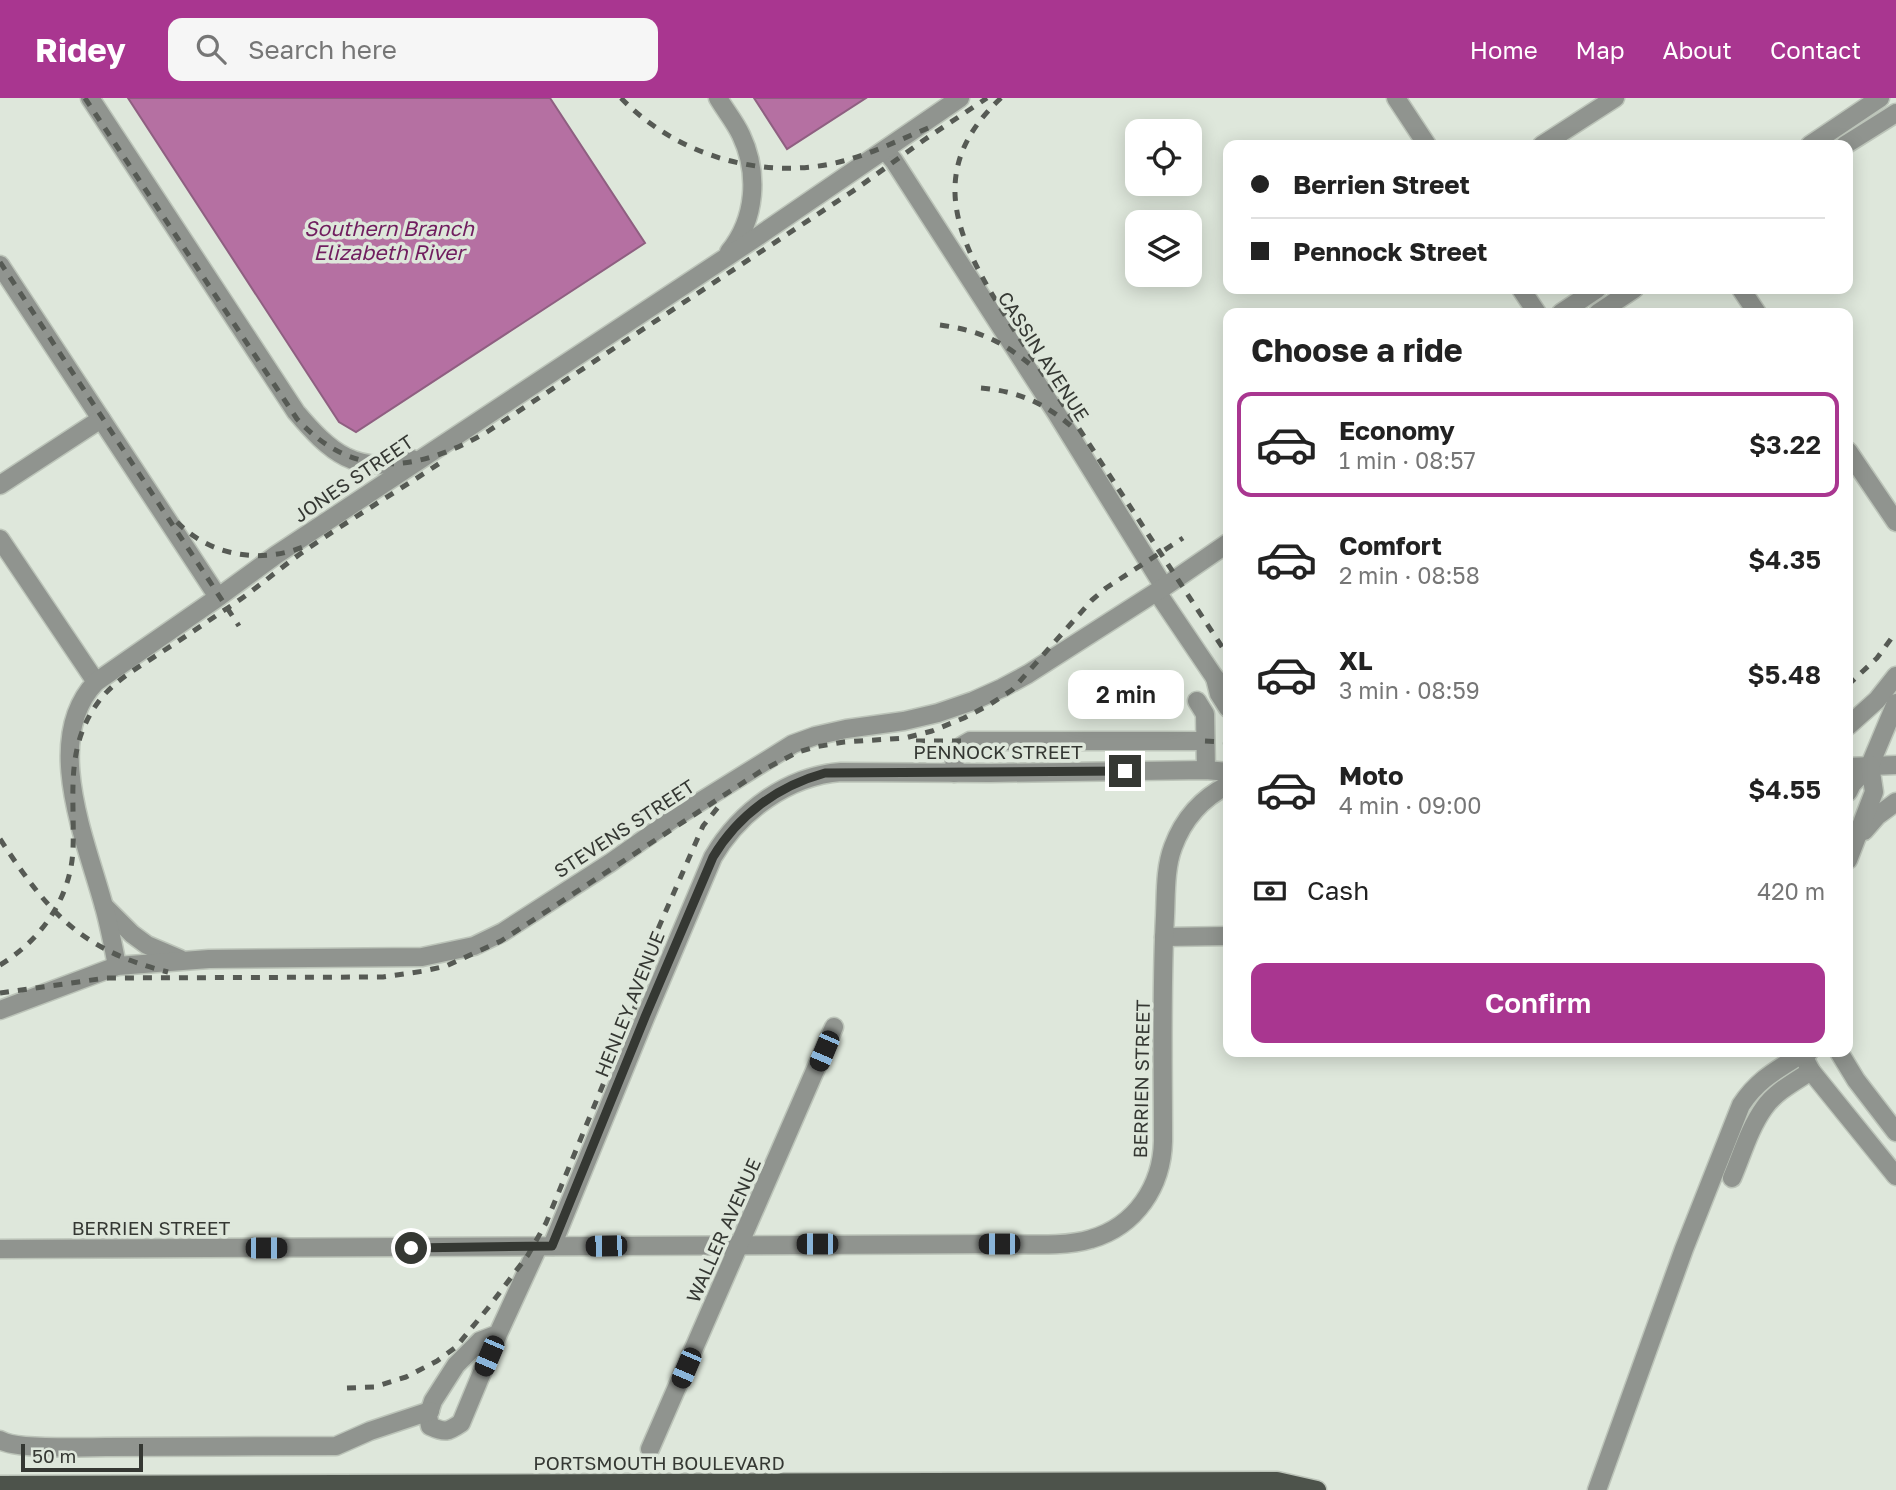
<!DOCTYPE html>
<meta charset="utf-8">
<style>
:root{--surface:#fff;--page:#f6f6f6;--text:#222;--muted:#767676;--line:#e0e0e0;--accent:#a93690}
body{margin:0;font-family:"Golos Text",sans-serif;background:var(--page);color:var(--text);height:100vh;display:flex;flex-direction:column;font-size:26px;white-space:nowrap}
*{box-sizing:border-box;margin:0}
p{font-size:23px;color:var(--muted)}
.icon{flex:none;width:38px;height:38px;fill:none;stroke:currentColor;stroke-width:2;stroke-linecap:round;stroke-linejoin:round}
.map{position:relative;flex:1;overflow:hidden}
.side{position:absolute;left:1223px;top:210px;width:630px;height:749px;display:flex;flex-direction:column;background:var(--surface);border-radius:14px;box-shadow:0 4px 18px #0003}
.side>*{flex:none}
.guide{position:absolute;left:1223px;top:42px;width:630px;height:154px;border-radius:14px;box-shadow:0 4px 18px #0003;display:grid;align-content:center;height:154px;padding:0 28px;background:var(--surface)}
.controls{position:absolute;left:1125px;top:21px;display:grid;gap:14px}
.controls a{display:grid;place-items:center;width:77px;height:77px;border-radius:14px;background:var(--surface);box-shadow:0 4px 18px #0003;font-size:35px}
.scale{position:absolute;left:21px;bottom:18px;width:122px;box-sizing:border-box;padding-left:7px;border:4px solid #353833;border-top:0;font-size:19px;line-height:24px;white-space:nowrap;color:#353833;-webkit-text-stroke:5px #dee7db;paint-order:stroke}
.end{position:absolute;width:32px;height:32px;margin:-16px;border:9px solid #353833;background:#fff;box-shadow:0 0 0 4px #fff}
.from{border-radius:50%}
.bubble{position:absolute;height:49px;border-radius:14px;background:var(--surface);box-shadow:0 4px 18px #0003;font-size:23px;font-weight:600;line-height:49px;text-align:center}
.car{position:absolute;width:21px;height:42px;margin:-21px -10px;border-radius:9px;box-shadow:0 0 5px 2px #0007;background:linear-gradient(#222 24%,#8ab4d8 0 40%,#222 0 76%,#8ab4d8 0 86%,#222 0)}
.guide b{display:flex;align-items:center;gap:24px;height:66px;font-size:26px}
.guide b+b{border-top:2px solid var(--line)}
.guide i{width:18px;height:18px;background:var(--text)}
ul{padding:0;list-style:none}
li{display:flex;align-items:center;gap:21px;height:105px;margin:0 14px 10px;padding:0 14px;border:4px solid transparent;border-radius:14px}
li div{flex:1}
li b{display:block;font-size:26px}
li em{font-style:normal;font-weight:600}
li.selected{border-color:var(--accent)}
li>.icon{width:63px;height:63px;stroke-width:1.5}
h2{padding:0 28px;font-size:32px;line-height:84px}
.pay{display:flex;align-items:center;gap:18px;height:77px;padding:0 28px;font-size:26px}
.pay p{margin-inline-start:auto}
.action{display:flex;gap:14px;margin-top:auto;padding:14px 28px}
.action a{flex:1;height:80px;border-radius:14px;background:var(--accent);color:#fff;font-size:28px;font-weight:600;line-height:80px;text-align:center}
header{display:flex;align-items:center;gap:42px;box-sizing:border-box;height:98px;padding:0 35px;background:var(--accent);color:#fff}
header strong{font-size:33px}
nav{display:flex;gap:38px;margin-inline-start:auto;font-size:24px}
.search{width:490px;height:63px;background:var(--page);display:flex;align-items:center;gap:18px;box-sizing:border-box;padding:0 24px;border-radius:14px;color:var(--muted);font-size:26px}
.map>svg:first-child{display:block}
.water{fill:#b570a2;stroke:#8f5f81;stroke-width:2}
.lines{fill:none;stroke-linecap:round;stroke-linejoin:round}
.minor-casing{stroke:#bcc4b9;stroke-width:21}
.major-casing{stroke:#bcc4b9;stroke-width:21}
.minor{stroke:#90948f;stroke-width:18}
.major{stroke:#4d534b;stroke-width:18}
.rail{stroke:#565a54;stroke-width:5;stroke-dasharray:9 9;stroke-linecap:butt}
.route{stroke:#353833;stroke-width:9}
.labels{text-anchor:middle;dominant-baseline:central;stroke-width:7;stroke-linejoin:round;paint-order:stroke}
.street-label{font-size:19px;fill:#353833;stroke:#dee7db}
.water-label{font-size:21px;font-style:italic;fill:#711e5f;stroke:#dee7db}
</style>
<header>
<strong>Ridey</strong>
<div class="search"><svg class="icon" aria-label="search" viewBox="0 0 24 24"><circle cx="10" cy="10" r="6"/><path d="M15 15l6 6"/></svg>Search here</div>
<nav><a>Home</a><a>Map</a><a>About</a><a>Contact</a></nav>
</header>
<div class="map">
<svg width="1896" height="1392" viewBox="0 0 1896 1392">
<rect width="100%" height="100%" fill="#dee7db"/>
<g class="water">
<polygon points="128,0 550,0 645,145 356,334 339,324"/>
<polygon points="754,0 866,0 787,51"/>
</g>
<g class="lines">
<defs>
<g id="minor">
<path d="M90,0L296,314C329,353 357,379 412,361"/>
<path d="M718,0C725,12 735,24 741,37C759,75 756,121 729,154"/>
<polyline points="1396,0 1427,47"/>
<polyline points="1542,47 1615,0"/>
<polyline points="1810,47 1880,0"/>
<polyline points="1845,47 1896,15"/>
<polyline points="885,52 894,63 1057,316 1164,489"/>
<polyline points="0,167 218,499"/>
<polyline points="1521,191 1537,215"/>
<polyline points="1741,191 1757,215"/>
<polyline points="1561,215 1597,191"/>
<polyline points="1598,215 1634,191"/>
<polyline points="1848,353 1896,424"/>
<polyline points="0,387 101,321"/>
<polyline points="0,441 96,584"/>
<polyline points="1157,494 1215,580"/>
<polyline points="1228,591 1215,580 1219,596 1228,610"/>
<polyline points="1197,603 1205,616 1206,672"/>
<polyline points="1848,628 1877,602 1896,578"/>
<polyline points="1848,669 1896,667"/>
<polyline points="954,675 955,655 963,647 970,643 1205,643"/>
<polyline points="1848,694 1852,686 1870,667 1896,605"/>
<polyline points="1864,733 1877,718 1896,704"/>
<polyline points="1848,762 1874,694 1870,667"/>
<polyline points="104,808 132,836 147,847 180,861"/>
<polyline points="1164,839 1228,838"/>
<path d="M117,868C113,847 109,825 103,805C85,740 42,640 96,584L220,498L276,457L754,141L960,0"/>
<polyline points="0,912 117,868 209,861 422,859 474,848 503,834 610,765 674,720 793,646 815,638 846,631 904,623 938,615 973,603 1002,590 1028,576 1164,489 1228,445"/>
<polyline points="1801,954 1811,973 1896,1078"/>
<polyline points="1839,954 1856,982 1896,1034"/>
<path d="M1732,1080C1742,1057 1749,1031 1764,1010C1775,994 1794,984 1811,973"/>
<path d="M552,1148L645,920L713,759C740,713 788,678 841,674L990,675L1206,672L1228,674"/>
<path d="M0,1151L999,1146C1026,1146 1066,1149 1091,1141C1136,1128 1162,1088 1163,1043C1163,968 1161,893 1165,818C1166,796 1165,770 1173,749C1183,722 1202,700 1228,687"/>
<path d="M498,1236L461,1325C448,1334 445,1335 430,1328L428,1318L433,1303L456,1267L480,1243L498,1236L538,1149"/>
<path d="M0,1342C15,1352 84,1349 106,1349C183,1349 259,1348 336,1348L370,1333L430,1313"/>
<polyline points="650,1351 834,929"/>
<path d="M1597,1392L1684,1151L1741,1007C1758,981 1777,972 1802,956L1809,954"/>
</g>
<polyline id="major" points="0,1387 1277,1383 1317,1392"/>
</defs>
<use href="#minor" class="minor-casing"/>
<use href="#major" class="major-casing"/>
<use href="#minor" class="minor"/>
<use href="#major" class="major"/>
<g class="rail">
<path d="M85,0L297,321C355,384 419,373 487,334L856,91L924,42L987,0"/>
<path d="M621,0C677,58 765,84 843,63C874,55 903,40 933,28"/>
<path d="M1001,0C917,78 964,153 1015,233L1228,558"/>
<polyline points="0,164 239,528"/>
<path d="M940,227C978,232 1002,243 1032,268"/>
<path d="M981,290C1017,293 1045,305 1072,329"/>
<path d="M177,424C210,458 260,466 303,449"/>
<polyline points="1848,587 1877,560 1896,534"/>
<polyline points="916,643 970,643"/>
<polyline points="1205,643 1228,644"/>
<path d="M0,741C48,814 80,852 168,874"/>
<polyline points="651,847 703,728 723,703"/>
<path d="M0,867C41,842 71,800 73,751C75,697 64,650 99,603C114,583 136,571 157,557C179,543 201,528 223,513C250,496 274,475 300,456C347,423 398,393 446,361"/>
<polyline points="0,895 106,880 383,879 424,873 446,868 501,843 761,673 798,654 815,649 844,644 905,640 932,633 964,620 989,607 1012,592 1092,502 1106,490 1183,440"/>
<polyline points="347,1290 374,1289 406,1279 437,1263 456,1249 488,1210 528,1157 546,1125 635,909 655,838"/>
</g>
</g>
<g class="lines">
<path class="route" d="M411,1150L552,1148L645,919L713,759C738,717 778,688 825,675L1125,673"/>
</g>
<g class="labels">
<g class="street-label">
<text transform="translate(1044 258) rotate(57)">CASSIN AVENUE</text>
<text transform="translate(353 380) rotate(-34)">JONES STREET</text>
<text x="998" y="653">PENNOCK STREET</text>
<text transform="translate(624 730) rotate(-33)">STEVENS STREET</text>
<text transform="translate(629 906) rotate(-68)">HENLEY AVENUE</text>
<text transform="translate(1141 981) rotate(-89)">BERRIEN STREET</text>
<text x="151" y="1129">BERRIEN STREET</text>
<text transform="translate(723 1132) rotate(-66)">WALLER AVENUE</text>
<text x="659" y="1364">PORTSMOUTH BOULEVARD</text>
</g>
<g class="water-label">
<text x="389" y="130">Southern Branch<tspan x="389" dy="24">Elizabeth River</tspan></text>
</g>
</g>
</svg>
<div class="controls">
<a><svg class="icon" aria-label="locate" viewBox="0 0 24 24"><circle cx="12" cy="12" r="6"/><path d="M12 2v4M12 18v4M2 12h4M18 12h4"/></svg></a>
<a><svg class="icon" aria-label="layers" viewBox="0 0 24 24"><path d="M12 4l9 5-9 5-9-5zM3 14l9 5 9-5"/></svg></a>
</div>
<div class="scale">50 m</div>
<i class="end from" style="left:411px;top:1150px"></i>
<i class="end" style="left:1125px;top:673px"></i>
<div class="bubble" style="left:1068px;top:572px;width:116px">2 min</div>
<i class="car" style="left:824px;top:953px;rotate:203deg"></i>
<i class="car" style="left:817px;top:1146px;rotate:270deg"></i>
<i class="car" style="left:999px;top:1146px;rotate:270deg"></i>
<i class="car" style="left:606px;top:1148px;rotate:269deg"></i>
<i class="car" style="left:266px;top:1150px;rotate:90deg"></i>
<i class="car" style="left:489px;top:1258px;rotate:203deg"></i>
<i class="car" style="left:686px;top:1270px;rotate:203deg"></i>
<div class="guide">
<b><i class="from"></i>Berrien Street</b>
<b><i></i>Pennock Street</b>
</div>
<section class="side">
<h2>Choose a ride</h2>
<ul>
<li class="selected"><svg class="icon" aria-label="car" viewBox="0 0 24 24"><path d="M5 17H2v-5l4-1 3-4h7l3 4 3 1v5h-3M9 17h6M6 11h13"/><circle cx="7" cy="17" r="2"/><circle cx="17" cy="17" r="2"/></svg><div><b>Economy</b><p>1 min · 08:57</p></div><em>$3.22</em></li>
<li><svg class="icon" aria-label="car" viewBox="0 0 24 24"><path d="M5 17H2v-5l4-1 3-4h7l3 4 3 1v5h-3M9 17h6M6 11h13"/><circle cx="7" cy="17" r="2"/><circle cx="17" cy="17" r="2"/></svg><div><b>Comfort</b><p>2 min · 08:58</p></div><em>$4.35</em></li>
<li><svg class="icon" aria-label="car" viewBox="0 0 24 24"><path d="M5 17H2v-5l4-1 3-4h7l3 4 3 1v5h-3M9 17h6M6 11h13"/><circle cx="7" cy="17" r="2"/><circle cx="17" cy="17" r="2"/></svg><div><b>XL</b><p>3 min · 08:59</p></div><em>$5.48</em></li>
<li><svg class="icon" aria-label="car" viewBox="0 0 24 24"><path d="M5 17H2v-5l4-1 3-4h7l3 4 3 1v5h-3M9 17h6M6 11h13"/><circle cx="7" cy="17" r="2"/><circle cx="17" cy="17" r="2"/></svg><div><b>Moto</b><p>4 min · 09:00</p></div><em>$4.55</em></li>
</ul>
<div class="pay"><svg class="icon" aria-label="cash" viewBox="0 0 24 24"><path d="M3 7h18v10H3z"/><circle cx="12" cy="12" r="2"/></svg>Cash<p>420 m</p></div>
<div class="action"><a>Confirm</a></div>
</section>
</div>
